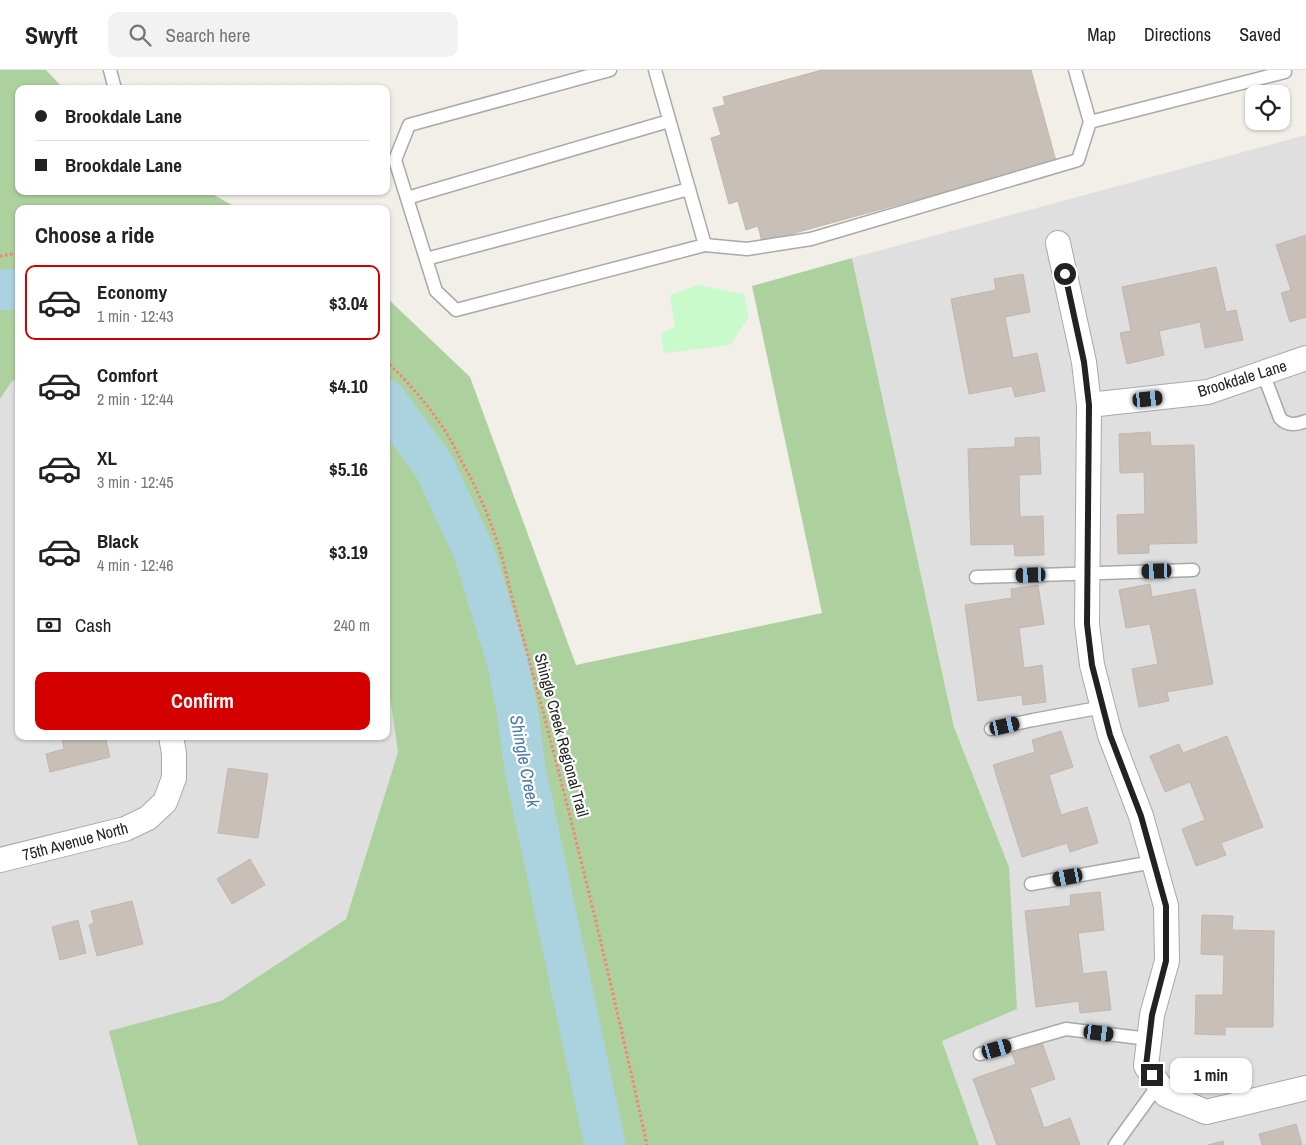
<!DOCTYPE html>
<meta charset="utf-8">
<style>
:root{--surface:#fff;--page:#f2f2f2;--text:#222;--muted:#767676;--line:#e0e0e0;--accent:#d40000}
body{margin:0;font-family:"Archivo Narrow",sans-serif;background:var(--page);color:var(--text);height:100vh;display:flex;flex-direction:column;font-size:19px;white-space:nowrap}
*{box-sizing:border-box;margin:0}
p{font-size:16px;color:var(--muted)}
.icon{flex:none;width:28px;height:28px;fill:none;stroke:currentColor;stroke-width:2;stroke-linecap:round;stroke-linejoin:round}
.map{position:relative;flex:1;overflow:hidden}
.drawer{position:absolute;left:15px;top:135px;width:375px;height:535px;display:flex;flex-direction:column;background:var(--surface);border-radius:10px;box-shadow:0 1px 4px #0004}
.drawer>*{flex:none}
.hud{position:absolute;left:15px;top:15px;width:375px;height:110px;border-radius:10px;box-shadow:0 1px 4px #0004;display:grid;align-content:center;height:110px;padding:0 20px;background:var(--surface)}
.buttons{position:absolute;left:1245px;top:15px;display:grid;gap:10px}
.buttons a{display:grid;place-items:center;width:45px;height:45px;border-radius:10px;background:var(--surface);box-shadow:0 1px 4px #0004;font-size:25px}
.end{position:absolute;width:22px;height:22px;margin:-11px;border:6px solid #222;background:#fff;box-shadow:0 0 0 2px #fff}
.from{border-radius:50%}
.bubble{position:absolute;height:35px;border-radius:10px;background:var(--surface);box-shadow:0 1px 4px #0004;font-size:16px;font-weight:800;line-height:35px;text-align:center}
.car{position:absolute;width:15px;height:30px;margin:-15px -8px;border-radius:6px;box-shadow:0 0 4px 1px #0007;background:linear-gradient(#222 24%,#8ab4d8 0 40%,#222 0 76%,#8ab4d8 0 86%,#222 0)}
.hud b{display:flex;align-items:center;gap:18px;height:48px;font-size:19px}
.hud b+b{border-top:1px solid var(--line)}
.hud i{width:12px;height:12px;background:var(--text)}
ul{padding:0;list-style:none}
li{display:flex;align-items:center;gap:15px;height:75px;margin:0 10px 8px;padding:0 10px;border:2px solid transparent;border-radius:10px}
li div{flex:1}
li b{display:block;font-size:19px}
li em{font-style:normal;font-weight:800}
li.on{border-color:var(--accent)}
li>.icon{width:45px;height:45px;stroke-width:1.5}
h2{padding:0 20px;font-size:22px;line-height:60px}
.pay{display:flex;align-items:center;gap:12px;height:55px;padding:0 20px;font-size:19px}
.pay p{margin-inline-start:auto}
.action{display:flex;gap:10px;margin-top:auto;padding:10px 20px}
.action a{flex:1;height:58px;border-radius:10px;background:var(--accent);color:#fff;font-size:20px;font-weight:800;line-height:58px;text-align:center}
header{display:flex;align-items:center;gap:30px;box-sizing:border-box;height:70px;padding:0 25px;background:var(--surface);border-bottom:1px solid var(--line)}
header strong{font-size:24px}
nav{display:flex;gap:28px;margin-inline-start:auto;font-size:18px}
.search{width:350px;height:45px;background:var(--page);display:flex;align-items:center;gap:12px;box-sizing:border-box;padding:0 18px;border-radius:10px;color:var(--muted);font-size:19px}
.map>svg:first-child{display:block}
.residential{fill:#e0dfdf}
.forest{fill:#add19e}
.park{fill:#c8facc}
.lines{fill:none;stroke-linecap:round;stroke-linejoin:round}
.river{stroke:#aad3df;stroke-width:41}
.building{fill:#c7bfb8;stroke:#c4b6ab}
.lane-casing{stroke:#a9a9a9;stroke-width:15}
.street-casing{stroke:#a9a9a9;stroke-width:26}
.path{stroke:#fa8072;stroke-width:3;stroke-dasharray:2.5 2.5;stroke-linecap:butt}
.lane{stroke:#fff;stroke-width:12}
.street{stroke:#fff;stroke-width:24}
.route{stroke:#222;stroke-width:6}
.labels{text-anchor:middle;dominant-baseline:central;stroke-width:4.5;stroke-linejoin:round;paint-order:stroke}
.street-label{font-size:16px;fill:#222;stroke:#fff}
.water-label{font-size:18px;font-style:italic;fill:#4a7aab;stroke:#fff}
</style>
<header>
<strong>Swyft</strong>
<div class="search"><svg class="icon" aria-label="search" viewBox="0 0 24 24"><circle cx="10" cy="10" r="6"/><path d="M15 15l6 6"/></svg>Search here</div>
<nav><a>Map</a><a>Directions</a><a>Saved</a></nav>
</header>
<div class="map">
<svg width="1306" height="1075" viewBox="0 0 1306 1075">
<rect width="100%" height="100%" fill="#f2efe9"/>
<g class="residential">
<polygon points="1306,65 1306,1075 979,1075 942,971 1009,797 954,657 852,188"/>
<polygon points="19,309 19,666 386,666 386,600 398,682 346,849 221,931 110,961 138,1075 0,1075 0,329 12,311"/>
</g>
<g class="forest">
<polygon points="0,0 46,0 64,19 19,19 19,121 207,121 239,139 19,139 19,309 12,311 0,329"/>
<polygon points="852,188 954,657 1009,797 1017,939 942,971 979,1075 138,1075 109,961 221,931 346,849 398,682 386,600 386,227 470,307 576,595 822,543 752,216"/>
</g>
<polygon class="park" points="698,215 744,224 749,247 730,275 664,283 661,263 675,257 670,225"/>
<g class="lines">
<g class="river">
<polyline points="0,220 19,219"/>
<polyline points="386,330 434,396 474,482 507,590 518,645 525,699 605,1075"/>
</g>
</g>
<g class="building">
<polygon points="822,0 1031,0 1056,91 762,172 758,156 746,160 738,131 729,134 711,68 721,65 713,38 725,35 723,27"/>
<polygon points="1306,165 1306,247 1290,252 1281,223 1291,220 1276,175"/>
<polygon points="1216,197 1226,242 1236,240 1243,270 1205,278 1200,252 1159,261 1164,285 1127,294 1120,263 1131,261 1122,217"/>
<polygon points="1023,204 1030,242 1005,247 1013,288 1037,283 1045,321 1015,327 1012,316 969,324 951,229 996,220 994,209"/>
<polygon points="1150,362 1151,376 1194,375 1197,473 1149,474 1149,483 1118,484 1117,445 1145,444 1144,402 1120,403 1119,364"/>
<polygon points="1039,367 1041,404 1019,405 1020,447 1043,446 1044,485 1015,486 1014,474 971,475 968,379 1015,377 1015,368"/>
<polygon points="1150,514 1152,527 1195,519 1213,614 1167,622 1169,631 1139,637 1132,599 1158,594 1150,554 1126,558 1119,520"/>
<polygon points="1038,515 1044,554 1019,558 1024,598 1042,595 1046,632 1023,635 1022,625 978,631 965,535 1012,528 1011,519"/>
<polygon points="1061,661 1073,697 1049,705 1061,745 1087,737 1098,773 1070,782 1067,773 1022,787 993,695 1035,682 1032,670"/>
<polygon points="61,666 105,666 110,687 50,702 46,684 64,679"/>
<polygon points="1227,666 1263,757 1221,773 1226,785 1196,796 1182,759 1205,750 1190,712 1165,722 1150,686 1179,674 1183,683"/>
<polygon points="228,698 268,704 258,768 218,763"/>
<polygon points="250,789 265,815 232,834 217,809"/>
<polygon points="1100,822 1104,860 1078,863 1083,904 1106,901 1111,940 1080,943 1079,931 1036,937 1025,841 1071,836 1070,825"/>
<polygon points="132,831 143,874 97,886 89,855 94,853 91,841"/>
<polygon points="1202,845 1233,846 1232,860 1274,861 1273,957 1225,957 1225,965 1195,964 1196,925 1223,925 1224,885 1201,884"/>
<polygon points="78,850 86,883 60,890 52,857"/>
<polygon points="1042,973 1055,1009 1030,1018 1044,1058 1070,1048 1080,1075 997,1075 973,1009 1016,994 1012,984"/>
<polygon points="1296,1054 1302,1075 1262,1075 1259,1064"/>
<polygon points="1223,1071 1224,1075 1208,1075"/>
</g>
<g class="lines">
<defs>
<g id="lane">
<polyline points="110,0 115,19"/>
<polyline points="610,0 409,55 395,90 436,221 456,240 705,175 655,0"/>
<polyline points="1075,0 1090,52"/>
<polyline points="407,128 669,51"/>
<polyline points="705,175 747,179 811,169 1078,90 1090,52 1285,2 1284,0"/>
<polyline points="426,189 689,119"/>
<path d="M1263,303L1280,348C1287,356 1296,355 1306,351"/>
<polyline points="976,507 1193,500"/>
<polyline points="991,659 1033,650 1103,637"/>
<polyline points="1031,814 1153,792"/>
<polyline points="980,984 1066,959 1149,969"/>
<polyline points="1115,1075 1159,1014"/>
</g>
<g id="street">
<polyline points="1058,173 1084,292 1089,335"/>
<polyline points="1306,288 1208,322 1089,335 1087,554 1092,595 1110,665 1141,746 1166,836 1167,891 1152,945 1146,996 1166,1025 1206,1042 1306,1018"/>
<polyline points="0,790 125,759 148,748 165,732 174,708 174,684 171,666"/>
</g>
</defs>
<use href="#lane" class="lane-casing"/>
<use href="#street" class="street-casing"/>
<g class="path">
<polyline points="0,186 19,183"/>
<path d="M386,291C406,310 424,330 439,352C448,364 455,378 462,392C478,420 490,449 500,480C506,501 510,522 516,542C565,719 608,896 647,1075"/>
</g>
<use href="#lane" class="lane"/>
<use href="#street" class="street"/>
</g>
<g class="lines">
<polyline class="route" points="1065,204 1084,292 1089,335 1087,554 1092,595 1110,665 1141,746 1166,836 1166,891 1152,945 1146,996 1152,1005"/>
</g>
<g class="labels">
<g class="street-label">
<text transform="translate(1242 308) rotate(-17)">Brookdale Lane</text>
<text transform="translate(562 665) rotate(75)">Shingle Creek Regional Trail</text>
<text transform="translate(75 771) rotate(-15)">75th Avenue North</text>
</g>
<g class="water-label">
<text transform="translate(525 691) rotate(79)">Shingle Creek</text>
</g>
</g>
</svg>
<div class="buttons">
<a><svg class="icon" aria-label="locate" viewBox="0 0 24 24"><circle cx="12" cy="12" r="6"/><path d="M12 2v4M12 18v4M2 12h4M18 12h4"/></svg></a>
</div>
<i class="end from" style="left:1065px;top:204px"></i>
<i class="end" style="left:1152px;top:1005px"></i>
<div class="bubble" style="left:1170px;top:988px;width:82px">1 min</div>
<i class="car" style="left:1148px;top:329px;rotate:84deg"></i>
<i class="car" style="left:1157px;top:501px;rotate:268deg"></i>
<i class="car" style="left:1031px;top:505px;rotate:268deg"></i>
<i class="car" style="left:1005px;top:656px;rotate:77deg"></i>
<i class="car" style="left:1068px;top:807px;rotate:259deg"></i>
<i class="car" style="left:1099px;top:963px;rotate:97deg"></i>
<i class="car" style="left:997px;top:979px;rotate:74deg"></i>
<div class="hud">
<b><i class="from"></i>Brookdale Lane</b>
<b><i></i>Brookdale Lane</b>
</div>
<section class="drawer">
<h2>Choose a ride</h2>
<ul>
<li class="on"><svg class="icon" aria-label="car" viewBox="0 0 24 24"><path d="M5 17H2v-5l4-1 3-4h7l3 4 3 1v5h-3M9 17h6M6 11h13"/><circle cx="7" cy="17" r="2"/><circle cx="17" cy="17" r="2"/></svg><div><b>Economy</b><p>1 min · 12:43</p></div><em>$3.04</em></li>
<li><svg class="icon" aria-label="car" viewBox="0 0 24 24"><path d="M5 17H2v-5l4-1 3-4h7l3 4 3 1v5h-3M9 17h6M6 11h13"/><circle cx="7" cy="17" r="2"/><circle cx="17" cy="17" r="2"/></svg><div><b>Comfort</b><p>2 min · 12:44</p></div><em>$4.10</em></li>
<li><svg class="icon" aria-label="car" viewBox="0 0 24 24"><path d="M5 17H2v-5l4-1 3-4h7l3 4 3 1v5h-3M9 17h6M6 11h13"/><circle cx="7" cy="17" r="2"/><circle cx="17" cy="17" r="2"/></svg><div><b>XL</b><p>3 min · 12:45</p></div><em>$5.16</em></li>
<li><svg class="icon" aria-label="car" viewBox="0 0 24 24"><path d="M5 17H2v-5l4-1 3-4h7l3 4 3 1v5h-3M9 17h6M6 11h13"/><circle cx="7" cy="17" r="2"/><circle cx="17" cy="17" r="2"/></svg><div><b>Black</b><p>4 min · 12:46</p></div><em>$3.19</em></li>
</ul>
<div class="pay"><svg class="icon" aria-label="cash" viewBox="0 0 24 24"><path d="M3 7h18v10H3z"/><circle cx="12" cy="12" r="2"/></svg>Cash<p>240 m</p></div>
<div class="action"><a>Confirm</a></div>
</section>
</div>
